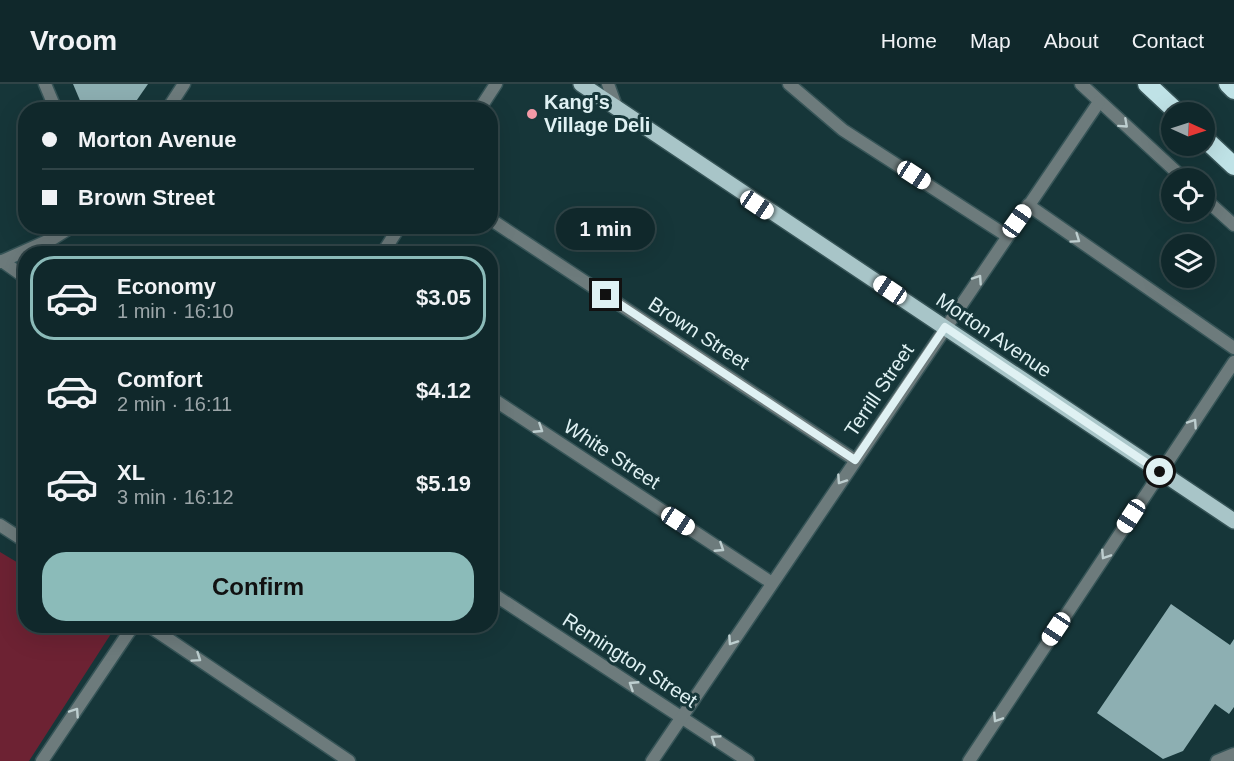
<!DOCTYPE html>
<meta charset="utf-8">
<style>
:root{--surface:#10282b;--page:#1e3437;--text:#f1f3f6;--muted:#9ca6a9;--line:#304447;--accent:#8bbbb9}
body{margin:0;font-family:Arial,sans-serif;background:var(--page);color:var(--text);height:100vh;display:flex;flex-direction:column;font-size:22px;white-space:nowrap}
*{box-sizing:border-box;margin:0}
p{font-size:20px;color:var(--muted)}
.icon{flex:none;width:33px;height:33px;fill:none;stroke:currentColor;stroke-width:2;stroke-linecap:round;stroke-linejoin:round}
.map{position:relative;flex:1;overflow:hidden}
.sheet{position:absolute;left:18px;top:162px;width:480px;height:387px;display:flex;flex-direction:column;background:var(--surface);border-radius:24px;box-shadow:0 6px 24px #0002,0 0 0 2px var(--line)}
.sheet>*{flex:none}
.hud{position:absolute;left:18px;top:18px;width:480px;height:132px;border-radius:24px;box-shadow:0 6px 24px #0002,0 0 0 2px var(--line);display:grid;align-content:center;height:132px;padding:0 24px;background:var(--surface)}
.needle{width:39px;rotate:93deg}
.fabs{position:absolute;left:1161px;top:18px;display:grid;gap:12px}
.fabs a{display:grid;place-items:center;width:54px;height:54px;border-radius:50%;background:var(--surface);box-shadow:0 6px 24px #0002,0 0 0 2px var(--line);font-size:30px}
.end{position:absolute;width:27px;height:27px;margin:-14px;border:8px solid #dff1f3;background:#111;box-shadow:0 0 0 3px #111}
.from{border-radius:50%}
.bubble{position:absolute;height:42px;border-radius:21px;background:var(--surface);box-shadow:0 6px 24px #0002,0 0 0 2px var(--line);font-size:20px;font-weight:700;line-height:42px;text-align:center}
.car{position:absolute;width:18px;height:36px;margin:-18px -9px;border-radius:8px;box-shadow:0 0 4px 2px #0007;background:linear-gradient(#fff 24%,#345 0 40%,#fff 0 76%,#345 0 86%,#fff 0)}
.hud b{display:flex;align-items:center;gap:21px;height:57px;font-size:22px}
.hud b+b{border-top:2px solid var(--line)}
.hud i{width:15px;height:15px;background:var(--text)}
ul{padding:10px 0 0;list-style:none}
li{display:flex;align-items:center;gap:18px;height:84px;margin:0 12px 9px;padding:0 12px;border:3px solid transparent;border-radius:24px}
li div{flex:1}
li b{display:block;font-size:22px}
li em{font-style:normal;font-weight:700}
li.selected{border-color:var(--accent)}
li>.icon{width:54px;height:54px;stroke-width:1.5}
.button{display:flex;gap:12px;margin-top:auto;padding:12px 24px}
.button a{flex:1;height:69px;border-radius:24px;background:var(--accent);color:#111;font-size:24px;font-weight:700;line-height:69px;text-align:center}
header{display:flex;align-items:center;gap:36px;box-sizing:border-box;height:84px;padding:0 30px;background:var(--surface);border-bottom:2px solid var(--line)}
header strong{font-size:28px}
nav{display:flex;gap:33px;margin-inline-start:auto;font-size:21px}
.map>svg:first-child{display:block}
.green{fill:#6d2233}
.building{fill:#8dafb2}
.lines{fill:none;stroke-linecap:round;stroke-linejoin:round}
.service-casing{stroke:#365457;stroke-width:15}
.minor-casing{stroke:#365457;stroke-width:15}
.primary-casing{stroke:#365457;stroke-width:18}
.motorway-casing{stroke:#365457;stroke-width:21}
.service{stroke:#6d7b7c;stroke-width:12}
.minor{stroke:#6d7b7c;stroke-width:12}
.primary{stroke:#a8c5c8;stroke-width:15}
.motorway{stroke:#bfe2e6;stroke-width:18}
.oneway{stroke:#bdcecf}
.route{stroke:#dff1f3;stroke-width:8}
.poi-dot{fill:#f39aa7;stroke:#163639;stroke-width:2}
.labels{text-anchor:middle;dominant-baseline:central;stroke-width:6;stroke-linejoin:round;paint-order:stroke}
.poi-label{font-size:20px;font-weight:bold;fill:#dff1f3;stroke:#163639;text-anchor:start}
.street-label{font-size:20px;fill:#dff1f3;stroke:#163639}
</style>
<header>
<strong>Vroom</strong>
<nav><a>Home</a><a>Map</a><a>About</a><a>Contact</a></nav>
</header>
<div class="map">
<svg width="1234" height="677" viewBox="0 0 1234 677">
<rect width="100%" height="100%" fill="#163639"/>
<polygon class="green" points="0,468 25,483 26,542 116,542 29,677 0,677"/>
<g class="building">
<polygon points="73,0 148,0 130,26 84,26"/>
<polygon points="1171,520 1230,561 1234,555 1234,623 1229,630 1215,620 1183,667 1163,675 1097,629"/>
</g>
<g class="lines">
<defs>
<g id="service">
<polyline points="789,0 843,46 1007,152"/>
<polyline points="1028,121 1234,264"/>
</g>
<g id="minor">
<polyline points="45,0 56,26"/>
<polyline points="608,0 617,25"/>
<polyline points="1081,0 1183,94"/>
<polyline points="167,26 184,0"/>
<polyline points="479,26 496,0"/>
<polyline points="1204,114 1234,141"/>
<polyline points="490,135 855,376"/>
<polyline points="382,170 400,142"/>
<polyline points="2,177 26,194"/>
<polyline points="0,178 54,154 73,142"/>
<polyline points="490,313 772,499"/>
<polyline points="0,441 26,458"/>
<polyline points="490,508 748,677"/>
<polyline points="149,542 349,677"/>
<polyline points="42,677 133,542"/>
<polyline points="652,677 1099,18"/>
<polyline points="969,677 1234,278"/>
<polyline points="1217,677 1234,670"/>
</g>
<path id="primary" d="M581,0C797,147 1016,291 1234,437"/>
<g id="motorway">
<polyline points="1147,0 1177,28"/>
<polyline points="1228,0 1234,6"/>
<polyline points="1204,54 1234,82"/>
</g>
</defs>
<use href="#service" class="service-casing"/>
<use href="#minor" class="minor-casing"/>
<use href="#primary" class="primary-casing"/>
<use href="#motorway" class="motorway-casing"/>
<use href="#service" class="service"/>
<use href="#minor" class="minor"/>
<use href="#primary" class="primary"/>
<use href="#motorway" class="motorway"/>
</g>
<defs><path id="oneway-chevron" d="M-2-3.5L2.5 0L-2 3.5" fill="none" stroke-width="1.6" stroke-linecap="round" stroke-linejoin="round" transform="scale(1.5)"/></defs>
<g class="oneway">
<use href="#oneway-chevron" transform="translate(1124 40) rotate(42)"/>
<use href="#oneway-chevron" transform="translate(1076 155) rotate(35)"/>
<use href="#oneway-chevron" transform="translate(978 195) rotate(-56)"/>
<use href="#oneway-chevron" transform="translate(1193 339) rotate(-56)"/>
<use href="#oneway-chevron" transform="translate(539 345) rotate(33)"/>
<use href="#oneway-chevron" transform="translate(841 396) rotate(124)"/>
<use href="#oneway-chevron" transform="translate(720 464) rotate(33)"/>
<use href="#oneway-chevron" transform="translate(1105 471) rotate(123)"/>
<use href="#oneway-chevron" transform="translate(732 557) rotate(124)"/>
<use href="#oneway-chevron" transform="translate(197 574) rotate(34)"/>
<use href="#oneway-chevron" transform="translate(633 601) rotate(-147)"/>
<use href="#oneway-chevron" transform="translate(75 628) rotate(-56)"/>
<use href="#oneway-chevron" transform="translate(997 634) rotate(123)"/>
<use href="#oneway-chevron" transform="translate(715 655) rotate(-146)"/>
</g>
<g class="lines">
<polyline class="route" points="606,211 855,376 945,243 1160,388"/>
</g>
<circle class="poi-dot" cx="532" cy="30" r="6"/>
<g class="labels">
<g class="poi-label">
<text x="544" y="18">Kang's<tspan x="544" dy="23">Village Deli</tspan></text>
</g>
<g class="street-label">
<text transform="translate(699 249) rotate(33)">Brown Street</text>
<text transform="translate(994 251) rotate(34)">Morton Avenue</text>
<text transform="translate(879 306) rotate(-56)">Terrill Street</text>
<text transform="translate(612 370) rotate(33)">White Street</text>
<text transform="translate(630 576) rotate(33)">Remington Street</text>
</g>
</g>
</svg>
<div class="fabs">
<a><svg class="needle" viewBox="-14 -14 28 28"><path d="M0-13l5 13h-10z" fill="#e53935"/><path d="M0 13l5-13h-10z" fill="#9ca6a9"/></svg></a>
<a><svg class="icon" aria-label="locate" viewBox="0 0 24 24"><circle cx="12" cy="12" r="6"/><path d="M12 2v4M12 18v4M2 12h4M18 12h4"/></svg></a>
<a><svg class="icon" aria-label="layers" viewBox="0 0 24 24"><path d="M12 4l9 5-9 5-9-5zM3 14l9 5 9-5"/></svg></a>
</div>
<i class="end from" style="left:1160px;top:388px"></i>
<i class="end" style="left:606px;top:211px"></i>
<div class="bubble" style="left:556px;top:124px;width:99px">1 min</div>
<i class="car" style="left:914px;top:91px;rotate:123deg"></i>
<i class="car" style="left:757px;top:121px;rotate:124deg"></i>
<i class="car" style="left:1017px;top:137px;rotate:35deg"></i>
<i class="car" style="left:890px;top:206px;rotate:304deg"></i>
<i class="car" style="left:1131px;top:432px;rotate:213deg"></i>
<i class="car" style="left:678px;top:437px;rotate:123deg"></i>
<i class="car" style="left:1056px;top:545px;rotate:214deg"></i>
<div class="hud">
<b><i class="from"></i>Morton Avenue</b>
<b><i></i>Brown Street</b>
</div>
<section class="sheet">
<ul>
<li class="selected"><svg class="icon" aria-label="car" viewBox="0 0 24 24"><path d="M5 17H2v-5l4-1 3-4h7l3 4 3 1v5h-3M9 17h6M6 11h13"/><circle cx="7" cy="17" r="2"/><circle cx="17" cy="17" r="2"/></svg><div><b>Economy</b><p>1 min · 16:10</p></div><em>$3.05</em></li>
<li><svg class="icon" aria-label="car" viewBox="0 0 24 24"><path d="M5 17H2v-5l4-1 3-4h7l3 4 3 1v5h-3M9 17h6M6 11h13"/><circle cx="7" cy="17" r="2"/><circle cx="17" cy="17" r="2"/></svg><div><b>Comfort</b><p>2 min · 16:11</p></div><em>$4.12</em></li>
<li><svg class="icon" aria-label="car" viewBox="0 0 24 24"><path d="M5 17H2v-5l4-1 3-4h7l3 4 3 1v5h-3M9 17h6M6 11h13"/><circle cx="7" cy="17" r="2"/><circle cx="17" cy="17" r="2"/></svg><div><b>XL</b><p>3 min · 16:12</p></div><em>$5.19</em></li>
</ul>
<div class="button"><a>Confirm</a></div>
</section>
</div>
